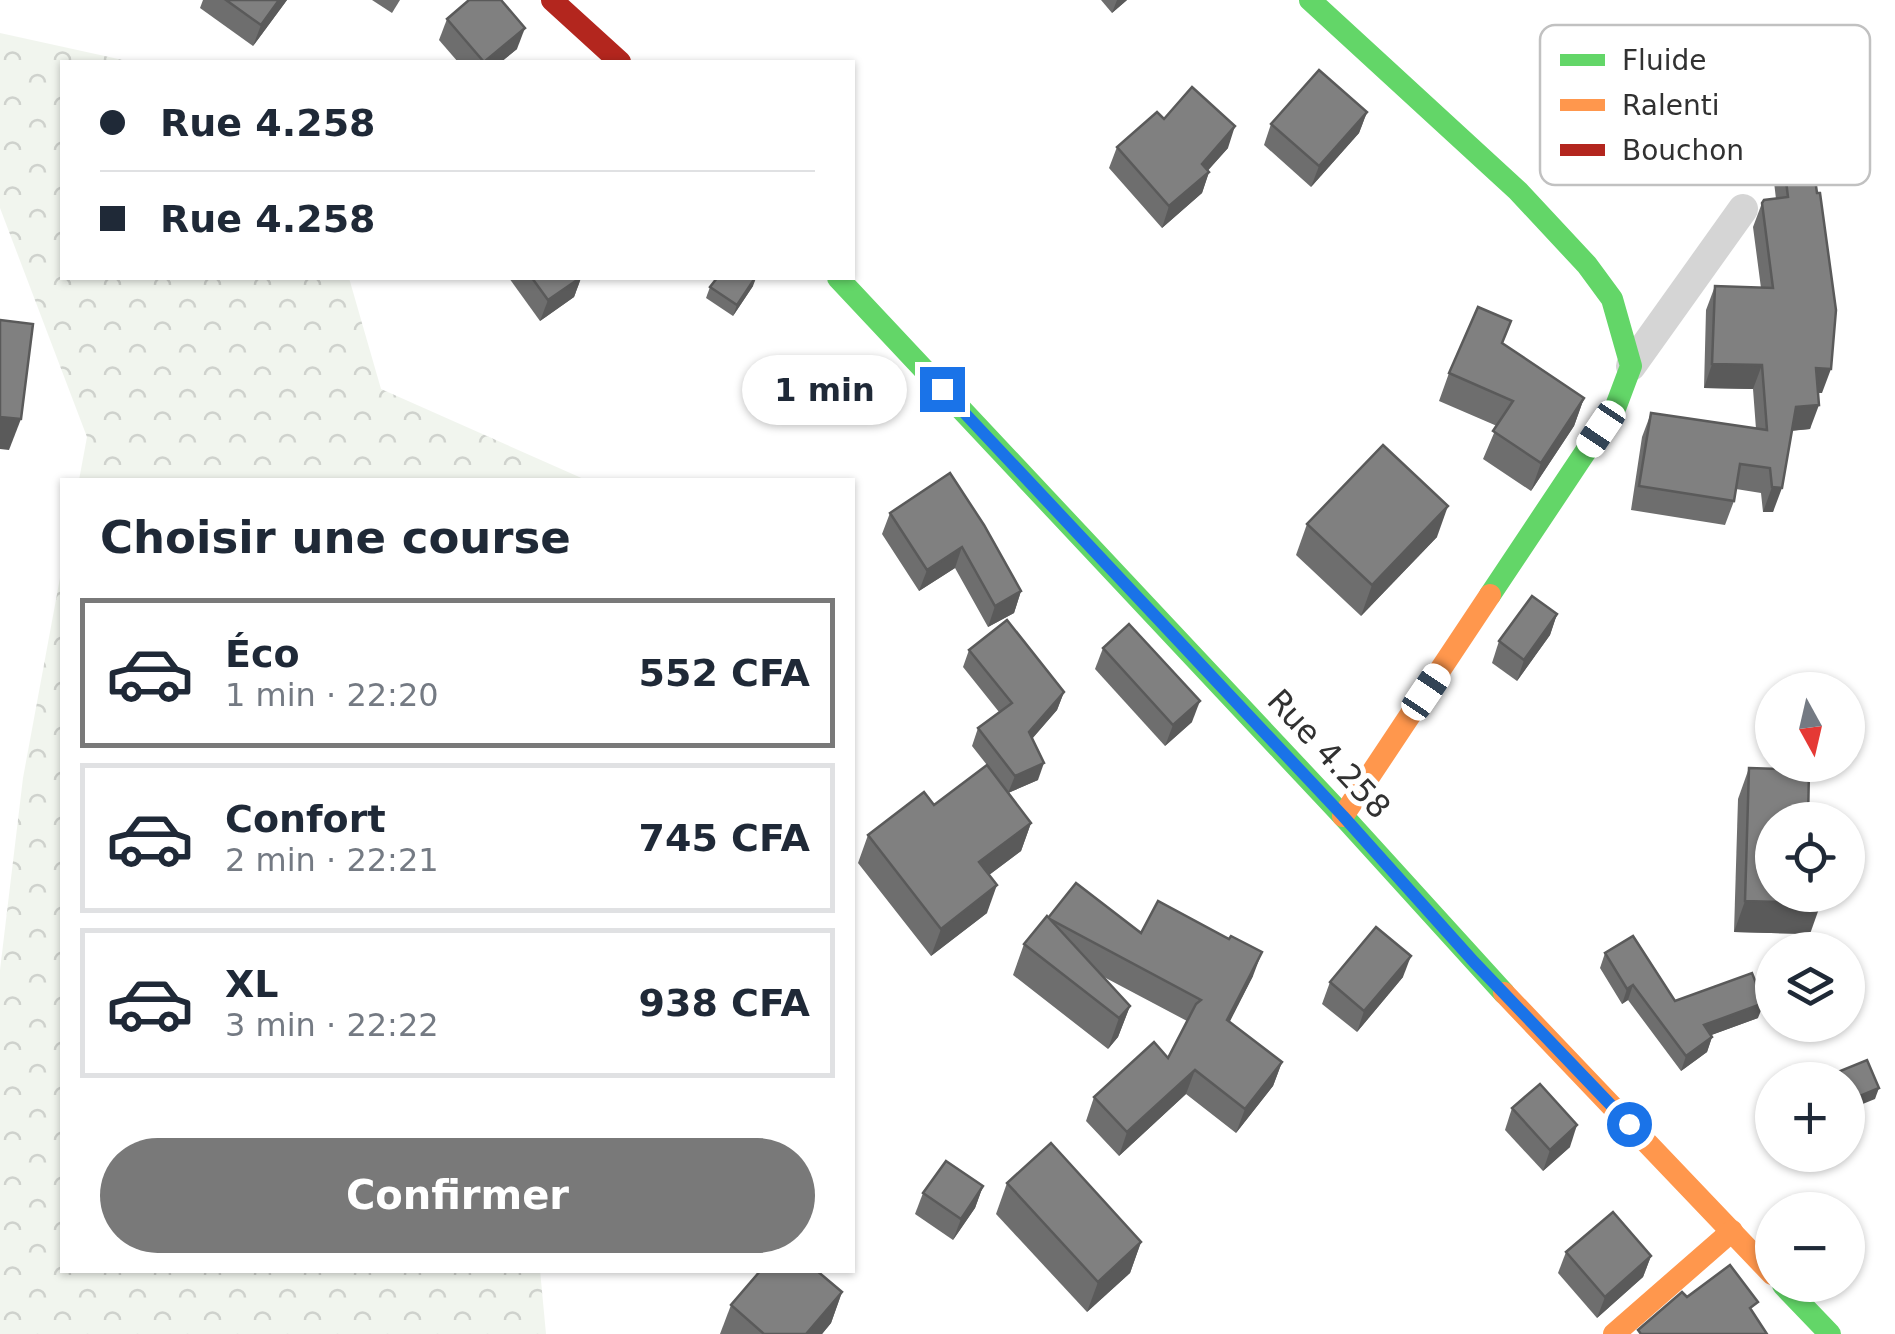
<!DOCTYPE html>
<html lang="fr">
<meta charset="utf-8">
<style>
:root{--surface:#fff;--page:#f6f6f7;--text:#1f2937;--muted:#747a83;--line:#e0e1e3;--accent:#797979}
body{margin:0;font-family:"DejaVu Sans",sans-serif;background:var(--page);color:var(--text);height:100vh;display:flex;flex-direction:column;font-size:38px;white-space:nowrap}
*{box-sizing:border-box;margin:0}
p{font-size:32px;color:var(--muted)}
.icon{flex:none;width:55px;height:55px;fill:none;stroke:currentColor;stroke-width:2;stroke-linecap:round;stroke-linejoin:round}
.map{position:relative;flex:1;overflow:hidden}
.side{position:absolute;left:60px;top:478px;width:795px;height:795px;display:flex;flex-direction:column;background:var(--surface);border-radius:0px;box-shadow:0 2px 8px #0004}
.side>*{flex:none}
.banner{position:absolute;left:60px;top:60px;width:795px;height:220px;border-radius:0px;box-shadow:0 2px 8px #0004;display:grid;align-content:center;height:220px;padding:0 40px;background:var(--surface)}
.needle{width:65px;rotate:172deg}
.tools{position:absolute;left:1755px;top:672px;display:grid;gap:20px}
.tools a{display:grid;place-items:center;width:110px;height:110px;border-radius:50%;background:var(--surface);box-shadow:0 2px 8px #0004;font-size:50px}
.end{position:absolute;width:45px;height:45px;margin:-22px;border:12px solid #1a73e8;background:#fff;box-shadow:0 0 0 5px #fff}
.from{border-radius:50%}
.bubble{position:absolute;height:70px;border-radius:35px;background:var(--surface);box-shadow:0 2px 8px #0004;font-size:32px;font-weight:600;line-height:70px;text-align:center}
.car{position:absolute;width:30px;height:60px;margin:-30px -15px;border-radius:12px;box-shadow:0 0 8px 2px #0007;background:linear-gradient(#fff 24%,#345 0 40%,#fff 0 76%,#345 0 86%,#fff 0)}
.banner b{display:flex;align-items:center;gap:35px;height:95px;font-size:38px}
.banner b+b{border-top:2px solid var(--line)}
.banner i{width:25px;height:25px;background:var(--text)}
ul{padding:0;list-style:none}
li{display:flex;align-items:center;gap:30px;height:150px;margin:0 20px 15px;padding:0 20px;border:5px solid var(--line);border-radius:0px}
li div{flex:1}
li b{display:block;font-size:38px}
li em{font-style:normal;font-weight:600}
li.on{border-color:var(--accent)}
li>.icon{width:90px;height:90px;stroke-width:1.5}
h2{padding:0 40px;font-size:45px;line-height:120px}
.cta{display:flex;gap:20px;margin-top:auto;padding:20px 40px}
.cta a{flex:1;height:115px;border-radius:60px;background:var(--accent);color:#fff;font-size:40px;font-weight:600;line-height:115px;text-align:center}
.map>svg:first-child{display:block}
.forest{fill:url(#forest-crowns)}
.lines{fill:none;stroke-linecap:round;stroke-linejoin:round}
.street{stroke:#d5d5d5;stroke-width:30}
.fast{stroke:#63d668;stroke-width:22}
.slow{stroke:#ff974d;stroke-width:22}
.jam{stroke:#b3261e;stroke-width:22}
.wall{fill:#6e6e6e}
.shaded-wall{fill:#5a5a5a}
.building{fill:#808080;stroke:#5a5a5a;stroke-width:2.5}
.route{stroke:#1a73e8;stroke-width:12}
.labels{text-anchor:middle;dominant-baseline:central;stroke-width:10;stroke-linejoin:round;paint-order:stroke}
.street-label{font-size:32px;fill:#313131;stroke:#fff}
.key{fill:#fff;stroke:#c1c1c1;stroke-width:2.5}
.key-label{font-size:28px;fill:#313131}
</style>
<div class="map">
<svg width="1895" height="1334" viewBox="0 0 1895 1334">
<defs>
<pattern id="forest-crowns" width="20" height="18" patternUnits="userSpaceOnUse" patternTransform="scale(2.5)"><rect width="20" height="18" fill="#f1f5ee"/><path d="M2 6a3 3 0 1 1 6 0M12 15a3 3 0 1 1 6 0" fill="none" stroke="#cfd2cd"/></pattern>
</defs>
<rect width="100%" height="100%" fill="#fff"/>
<g class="forest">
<polygon points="0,33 132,62 62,62 62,278 349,278 381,389 586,480 79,480 87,437 0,208"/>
<polygon points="62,567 62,1270 540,1270 546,1334 0,1334 0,970 23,778"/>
</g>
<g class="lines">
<polyline class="street" points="1631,366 1743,209"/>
<g class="fast">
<polyline points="1310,0 1518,191 1587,265 1612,299 1631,366 1616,406 1490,595"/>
<polyline points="838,278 1343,816 1504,993"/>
<polyline points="1783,1285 1830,1334"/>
</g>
<g class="slow">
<polyline points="1343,816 1490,595"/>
<polyline points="1504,993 1772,1274"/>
<polyline points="1614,1334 1732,1231"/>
</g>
<polyline class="jam" points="552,0 620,62"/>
</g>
<g class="wall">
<polygon points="203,0 287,0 253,46 200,8"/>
<polygon points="372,0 400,0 392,13"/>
<polygon points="1101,0 1127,0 1112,13"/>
<polygon points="447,19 517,49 501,62 458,62 439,40"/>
<polygon points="1367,112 1359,133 1311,187 1264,145 1271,124"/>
<polygon points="1164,119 1228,148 1208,170 1209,172 1202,193 1162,228 1109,168 1117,147"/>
<polygon points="1781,141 1822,393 1818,393 1810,429 1791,431 1773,512 1763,512 1761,493 1736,489 1734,501 1725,525 1631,510 1642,437 1651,413 1756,429 1753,389 1704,388 1706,310 1715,286 1761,288 1753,227 1762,203 1776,199 1772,165"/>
<polygon points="509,278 581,278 574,297 540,321"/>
<polygon points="753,286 733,316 706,298 710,287"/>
<polygon points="1503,344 1584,398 1574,426 1531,491 1483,459 1497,426 1439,401 1449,373"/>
<polygon points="950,473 1021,591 1014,613 988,627 955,568 919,591 882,534 890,513"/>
<polygon points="1307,524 1437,537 1361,616 1296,555"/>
<polygon points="1557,614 1550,635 1517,681 1492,663 1499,641"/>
<polygon points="1103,648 1192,722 1165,746 1095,669"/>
<polygon points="969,650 1064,692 1057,710 1032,739 1038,780 1008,793 1031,823 1021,851 989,875 987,913 931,956 858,863 868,835 934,805 987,765 972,746 978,728 999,712 963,667"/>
<polygon points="1749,768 1772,820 1810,934 1734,932 1738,799"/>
<polygon points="1048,918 1141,933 1253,976 1229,1022 1282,1062 1273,1086 1236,1133 1186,1094 1119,1156 1086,1121 1094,1097 1168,1058 1187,1021 1102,976 1130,1006 1118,1037 1108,1049 1013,975 1024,944"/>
<polygon points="1605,953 1675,1001 1758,1018 1711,1035 1712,1037 1707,1052 1681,1071 1628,1000 1622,1004 1600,968"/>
<polygon points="1403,977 1357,1032 1322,1004 1330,982"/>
<polygon points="1512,1108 1570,1147 1543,1171 1505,1130"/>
<polygon points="1007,1183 1141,1242 1130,1273 1087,1312 996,1214"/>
<polygon points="983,1186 975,1208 953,1240 915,1214 923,1193"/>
<polygon points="1566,1252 1651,1256 1643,1277 1597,1318 1558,1273"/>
<polygon points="842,1292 831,1323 822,1334 720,1334 731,1305"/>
</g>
<g class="shaded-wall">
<polygon points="279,0 287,0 253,46 261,25"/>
<polygon points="1117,0 1127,0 1112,13"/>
<polygon points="525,28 517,49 501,62 484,62"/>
<polygon points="1367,112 1359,133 1311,187 1319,166"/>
<polygon points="1235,126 1228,148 1196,184 1209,172 1202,193 1162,228 1169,206 1202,164"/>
<polygon points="580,278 581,278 574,297 540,321 548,300"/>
<polygon points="756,278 753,286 733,316 737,305"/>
<polygon points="1712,364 1762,365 1753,389 1704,388"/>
<polygon points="1816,368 1831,369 1822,393 1807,392"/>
<polygon points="1584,398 1574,426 1531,491 1541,463"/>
<polygon points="1819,405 1810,429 1787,431 1796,407"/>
<polygon points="0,417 21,419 9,450 0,449"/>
<polygon points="1772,487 1782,488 1773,512 1763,512"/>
<polygon points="1448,506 1437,537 1361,616 1372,585"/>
<polygon points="962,547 955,568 919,591 927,570"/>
<polygon points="1021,591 1014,613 988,627 995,606"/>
<polygon points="1557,614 1550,635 1517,681 1524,660"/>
<polygon points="1064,692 1057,710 1022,750 1029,732"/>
<polygon points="1200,701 1192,722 1165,746 1173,725"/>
<polygon points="1044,763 1038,780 1008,793 1015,776"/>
<polygon points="1031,823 1021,851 969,890 979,862"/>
<polygon points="997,885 987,913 931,956 941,929"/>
<polygon points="1745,901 1821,903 1810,934 1734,932"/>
<polygon points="1262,952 1253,976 1218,1045 1227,1020"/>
<polygon points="1411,956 1403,977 1357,1032 1364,1011"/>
<polygon points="1633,985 1628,1000 1622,1004 1627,989"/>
<polygon points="1764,1003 1758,1018 1698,1040 1704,1025"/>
<polygon points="1130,1006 1118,1037 1108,1049 1119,1018"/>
<polygon points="1712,1037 1707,1052 1681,1071 1686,1056"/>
<polygon points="1282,1062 1273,1086 1236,1133 1245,1109"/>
<polygon points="1195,1070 1186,1094 1119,1156 1127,1132"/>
<polygon points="1879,1088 1875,1099 1848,1110 1848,1101"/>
<polygon points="1577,1125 1570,1147 1543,1171 1550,1150"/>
<polygon points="983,1186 975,1208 953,1240 961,1219"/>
<polygon points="1141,1242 1130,1273 1087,1312 1098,1282"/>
<polygon points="1651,1256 1643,1277 1597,1318 1605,1297"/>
<polygon points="842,1292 831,1323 822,1334 806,1334"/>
</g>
<g class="building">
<polygon points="226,0 279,0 261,25"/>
<polygon points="469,0 501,0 525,28 484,62 447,19"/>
<polygon points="1319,70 1367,112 1319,166 1271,124"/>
<polygon points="1192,87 1235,126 1202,164 1209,172 1169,206 1117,147 1157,112 1164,119"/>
<polygon points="1809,137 1817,193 1820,193 1836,310 1831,369 1816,368 1819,405 1796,407 1782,488 1772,487 1770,468 1740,464 1734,501 1639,486 1651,413 1767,430 1762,365 1712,364 1715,286 1773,288 1762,203 1764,200 1788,197 1781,141"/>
<polygon points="532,278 580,278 548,300"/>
<polygon points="717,278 755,278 737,305 710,287"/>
<polygon points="1478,307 1511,321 1502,343 1584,398 1541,463 1493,431 1513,401 1449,373"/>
<polygon points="0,320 33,324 21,419 0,417"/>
<polygon points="1383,445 1448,506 1372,585 1307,524"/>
<polygon points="950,473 984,525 1021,591 995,606 962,547 927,570 890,513"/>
<polygon points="1532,596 1557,614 1524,660 1499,641"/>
<polygon points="1007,620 1064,692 1029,732 1044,763 1015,776 978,728 1012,703 969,650"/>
<polygon points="1129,624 1200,701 1173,725 1103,648"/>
<polygon points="987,765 1031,823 979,862 997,885 941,929 868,835 924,792 934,805"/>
<polygon points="1749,768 1809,770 1808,820 1772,820 1772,895 1821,895 1821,903 1745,901"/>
<polygon points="1076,883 1141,933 1158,901 1229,939 1231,936 1262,952 1227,1020 1282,1062 1245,1109 1195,1070 1127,1132 1094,1097 1154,1042 1168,1058 1196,1004 1201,1000 1048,918"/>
<polygon points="1047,916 1130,1006 1119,1018 1024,944"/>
<polygon points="1376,927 1411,956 1364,1011 1330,982"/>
<polygon points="1633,936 1675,1001 1752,973 1764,1003 1704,1025 1712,1037 1686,1056 1633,985 1627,989 1605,953"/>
<polygon points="1867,1060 1879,1088 1848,1101 1848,1080 1829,1080 1828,1076"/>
<polygon points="1540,1084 1577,1125 1550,1150 1512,1108"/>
<polygon points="1051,1143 1141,1242 1098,1282 1007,1183"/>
<polygon points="946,1161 983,1186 961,1219 923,1193"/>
<polygon points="1613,1212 1651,1256 1605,1297 1566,1252"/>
<polygon points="1730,1265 1758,1302 1750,1308 1767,1334 1641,1334 1638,1330 1682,1292 1687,1297"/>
<polygon points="761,1270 816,1270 842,1292 806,1334 764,1334 731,1305"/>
</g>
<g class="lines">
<polyline class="route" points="942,389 1343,816 1474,962 1629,1124"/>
</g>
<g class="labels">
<g class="street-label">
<text transform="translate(1329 754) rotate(47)">Rue 4.258</text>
</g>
</g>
<rect x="1540" y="25" width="330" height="160" rx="15" class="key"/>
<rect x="1560" y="54" width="45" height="12" fill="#63d668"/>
<rect x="1560" y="99" width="45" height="12" fill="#ff974d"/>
<rect x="1560" y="144" width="45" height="12" fill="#b3261e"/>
<g class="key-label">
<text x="1622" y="70">Fluide</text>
<text x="1622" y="115">Ralenti</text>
<text x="1622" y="160">Bouchon</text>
</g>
</svg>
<div class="tools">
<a><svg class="needle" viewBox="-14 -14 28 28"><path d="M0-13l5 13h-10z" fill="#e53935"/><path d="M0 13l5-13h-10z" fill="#747a83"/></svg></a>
<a><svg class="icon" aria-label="locate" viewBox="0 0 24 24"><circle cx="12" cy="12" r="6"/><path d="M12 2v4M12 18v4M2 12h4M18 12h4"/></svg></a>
<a><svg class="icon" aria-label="layers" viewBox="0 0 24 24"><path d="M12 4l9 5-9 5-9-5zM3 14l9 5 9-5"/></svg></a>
<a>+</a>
<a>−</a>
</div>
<i class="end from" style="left:1629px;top:1124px"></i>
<i class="end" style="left:942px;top:389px"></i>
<div class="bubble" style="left:742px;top:355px;width:165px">1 min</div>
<i class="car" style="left:1601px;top:429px;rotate:214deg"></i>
<i class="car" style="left:1426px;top:692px;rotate:34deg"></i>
<div class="banner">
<b><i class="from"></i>Rue 4.258</b>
<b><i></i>Rue 4.258</b>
</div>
<section class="side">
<h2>Choisir une course</h2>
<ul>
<li class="on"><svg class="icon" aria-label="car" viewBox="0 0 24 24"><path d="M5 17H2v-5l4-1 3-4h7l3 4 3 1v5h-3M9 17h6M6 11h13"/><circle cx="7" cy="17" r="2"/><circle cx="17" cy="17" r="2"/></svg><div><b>Éco</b><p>1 min · 22:20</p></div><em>552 CFA</em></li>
<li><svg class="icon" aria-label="car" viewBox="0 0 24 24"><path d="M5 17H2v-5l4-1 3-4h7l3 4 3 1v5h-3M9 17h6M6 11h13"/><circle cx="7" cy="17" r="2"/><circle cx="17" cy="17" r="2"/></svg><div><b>Confort</b><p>2 min · 22:21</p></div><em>745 CFA</em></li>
<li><svg class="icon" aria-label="car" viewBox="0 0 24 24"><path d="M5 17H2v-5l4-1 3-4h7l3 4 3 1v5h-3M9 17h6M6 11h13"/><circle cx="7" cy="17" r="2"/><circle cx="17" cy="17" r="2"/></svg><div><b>XL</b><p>3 min · 22:22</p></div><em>938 CFA</em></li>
</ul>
<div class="cta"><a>Confirmer</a></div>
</section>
</div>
